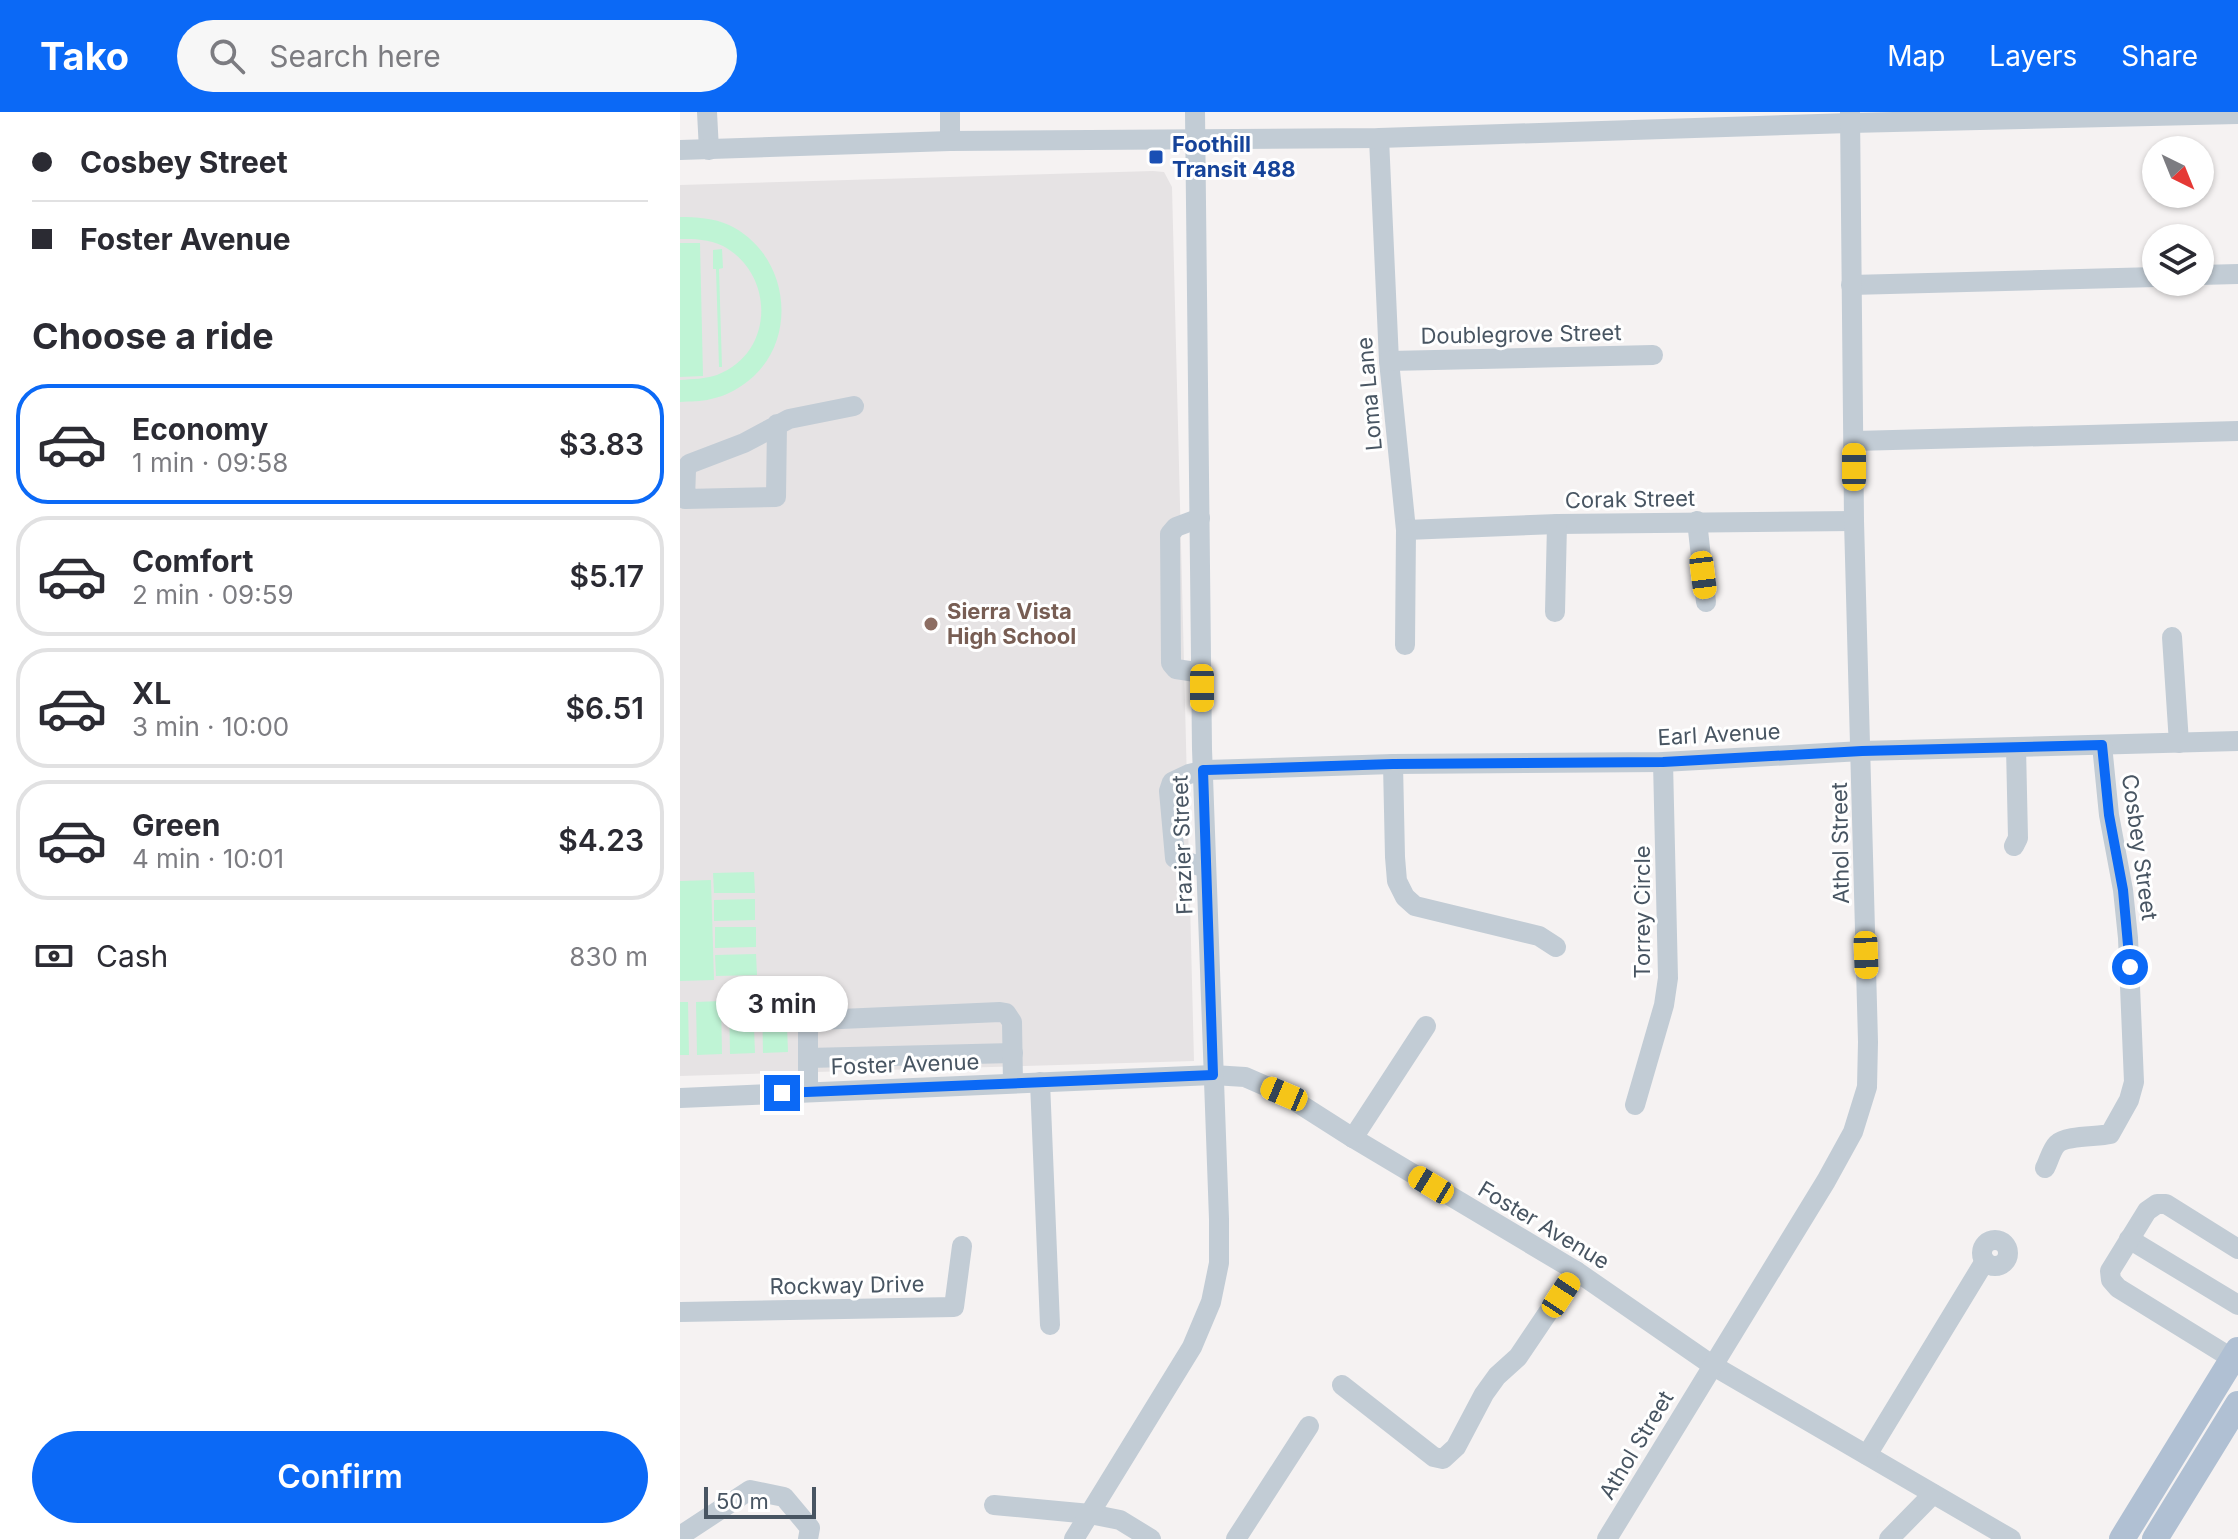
<!DOCTYPE html>
<meta charset="utf-8">
<style>
:root{--surface:#fff;--page:#f7f7f7;--text:#2b2b33;--muted:#7c7c81;--line:#e1e1e2;--accent:#0b69f6}
body{margin:0;font-family:Inter,sans-serif;background:var(--page);color:var(--text);height:100vh;display:flex;flex-direction:column;font-size:30px;white-space:nowrap}
*{box-sizing:border-box;margin:0}
p{font-size:26px;color:var(--muted)}
.icon{flex:none;width:44px;height:44px;fill:none;stroke:currentColor;stroke-width:2;stroke-linecap:round;stroke-linejoin:round}
.map{position:relative;flex:1;overflow:hidden}
.sheet{display:flex;flex-direction:column;background:var(--surface);width:680px}
.sheet>*{flex:none}
.hud{display:grid;align-content:center;height:176px;padding:0 32px;background:var(--surface)}
.needle{width:52px;rotate:137deg}
.buttons{position:absolute;left:1462px;top:24px;display:grid;gap:16px}
.buttons a{display:grid;place-items:center;width:72px;height:72px;border-radius:50%;background:var(--surface);box-shadow:0 2px 6px #0004;font-size:40px}
.scale{position:absolute;left:24px;bottom:20px;width:112px;box-sizing:border-box;padding-left:8px;border:4px solid #485562;border-top:0;font-size:22px;line-height:28px;white-space:nowrap;color:#485562;-webkit-text-stroke:6px #fff;paint-order:stroke}
.end{position:absolute;width:36px;height:36px;margin:-18px;border:10px solid #0b69f6;background:#fff;box-shadow:0 0 0 4px #fff}
.from{border-radius:50%}
.bubble{position:absolute;height:56px;border-radius:28px;background:var(--surface);box-shadow:0 2px 6px #0004;font-size:26px;font-weight:600;line-height:56px;text-align:center}
.car{position:absolute;width:24px;height:48px;margin:-24px -12px;border-radius:10px;box-shadow:0 0 6px 2px #0007;background:linear-gradient(#f5c518 24%,#345 0 40%,#f5c518 0 76%,#345 0 86%,#f5c518 0)}
.hud b{display:flex;align-items:center;gap:28px;height:76px;font-size:30px}
.hud b+b{border-top:2px solid var(--line)}
.hud i{width:20px;height:20px;background:var(--text)}
ul{padding:0;list-style:none}
li{display:flex;align-items:center;gap:24px;height:120px;margin:0 16px 12px;padding:0 16px;border:4px solid var(--line);border-radius:32px}
li div{flex:1}
li b{display:block;font-size:30px}
li em{font-style:normal;font-weight:600}
li.active{border-color:var(--accent)}
li>.icon{width:72px;height:72px;stroke-width:1.5}
h2{padding:0 32px;font-size:36px;line-height:96px}
.pay{display:flex;align-items:center;gap:20px;height:88px;padding:0 32px;font-size:30px}
.pay p{margin-inline-start:auto}
.button{display:flex;gap:16px;margin-top:auto;padding:16px 32px}
.button a{flex:1;height:92px;border-radius:48px;background:var(--accent);color:#fff;font-size:32px;font-weight:600;line-height:92px;text-align:center}
header{display:flex;align-items:center;gap:48px;box-sizing:border-box;height:112px;padding:0 40px;background:var(--accent);color:#fff}
header strong{font-size:38px}
nav{display:flex;gap:44px;margin-inline-start:auto;font-size:28px}
.search{width:560px;height:72px;background:var(--page);display:flex;align-items:center;gap:20px;box-sizing:border-box;padding:0 28px;border-radius:44px;color:var(--muted);font-size:30px}
main{display:flex;flex:1;min-height:0}
.map>svg:first-child{display:block}
.education{fill:#e6e3e4}
.pitch{fill:#bff4d5}
.lines{fill:none;stroke-linecap:round;stroke-linejoin:round}
.minor{stroke:#c2ccd5;stroke-width:20}
.major{stroke:#b0c0d3;stroke-width:26}
.route{stroke:#0b69f6;stroke-width:10}
.transit-dot{fill:#1a4fb4;stroke:#fff;stroke-width:3}
.education-dot{fill:#8d6e63;stroke:#fff;stroke-width:3}
.labels{text-anchor:middle;dominant-baseline:central;stroke-width:6;stroke-linejoin:round;paint-order:stroke}
.transit-label{font-size:22px;font-weight:bold;fill:#164399;stroke:#fff;text-anchor:start}
.street-label{font-size:22px;fill:#485562;stroke:#fff}
.education-label{font-size:22px;font-weight:bold;fill:#785e54;stroke:#fff;text-anchor:start}
</style>
<header>
<strong>Tako</strong>
<div class="search"><svg class="icon" aria-label="search" viewBox="0 0 24 24"><circle cx="10" cy="10" r="6"/><path d="M15 15l6 6"/></svg>Search here</div>
<nav><a>Map</a><a>Layers</a><a>Share</a></nav>
</header>
<main>
<section class="sheet">
<div class="hud">
<b><i class="from"></i>Cosbey Street</b>
<b><i></i>Foster Avenue</b>
</div>
<h2>Choose a ride</h2>
<ul>
<li class="active"><svg class="icon" aria-label="car" viewBox="0 0 24 24"><path d="M5 17H2v-5l4-1 3-4h7l3 4 3 1v5h-3M9 17h6M6 11h13"/><circle cx="7" cy="17" r="2"/><circle cx="17" cy="17" r="2"/></svg><div><b>Economy</b><p>1 min · 09:58</p></div><em>$3.83</em></li>
<li><svg class="icon" aria-label="car" viewBox="0 0 24 24"><path d="M5 17H2v-5l4-1 3-4h7l3 4 3 1v5h-3M9 17h6M6 11h13"/><circle cx="7" cy="17" r="2"/><circle cx="17" cy="17" r="2"/></svg><div><b>Comfort</b><p>2 min · 09:59</p></div><em>$5.17</em></li>
<li><svg class="icon" aria-label="car" viewBox="0 0 24 24"><path d="M5 17H2v-5l4-1 3-4h7l3 4 3 1v5h-3M9 17h6M6 11h13"/><circle cx="7" cy="17" r="2"/><circle cx="17" cy="17" r="2"/></svg><div><b>XL</b><p>3 min · 10:00</p></div><em>$6.51</em></li>
<li><svg class="icon" aria-label="car" viewBox="0 0 24 24"><path d="M5 17H2v-5l4-1 3-4h7l3 4 3 1v5h-3M9 17h6M6 11h13"/><circle cx="7" cy="17" r="2"/><circle cx="17" cy="17" r="2"/></svg><div><b>Green</b><p>4 min · 10:01</p></div><em>$4.23</em></li>
</ul>
<div class="pay"><svg class="icon" aria-label="cash" viewBox="0 0 24 24"><path d="M3 7h18v10H3z"/><circle cx="12" cy="12" r="2"/></svg>Cash<p>830 m</p></div>
<div class="button"><a>Confirm</a></div>
</section>
<div class="map">
<svg width="1558" height="1427" viewBox="0 0 1558 1427">
<rect width="100%" height="100%" fill="#f5f2f2"/>
<polygon class="education" points="473,59 484,60 492,75 514,949 0,964 0,73"/>
<g class="pitch">
<path d="M0,105C16,105 34,106 49,113C106,140 120,220 74,264C62,275 47,284 31,287C21,290 10,289 0,290V268C13,267 25,267 37,263C95,241 95,162 43,134C29,127 14,127 0,127Z"/>
<polygon points="0,131 20,131 23,264 0,265"/>
<polygon points="42,137 43,156 39,157 42,255 39,255 36,157 33,157 33,138"/>
<polygon points="74,760 75,781 34,781 33,761"/>
<polygon points="31,768 34,868 0,869 0,769"/>
<polygon points="75,787 75,808 34,809 34,788"/>
<polygon points="35,815 76,815 76,835 35,836"/>
<polygon points="76,842 77,863 36,864 35,843"/>
<polygon points="106,887 108,940 83,941 82,888"/>
<polygon points="73,888 75,941 50,942 49,889"/>
<polygon points="41,889 42,942 17,943 16,890"/>
<polygon points="0,890 8,890 9,943 0,943"/>
</g>
<g class="lines">
<g class="minor">
<polyline points="27,0 29,38"/>
<polyline points="270,0 270,29"/>
<polyline points="699,26 709,249 726,418 725,533"/>
<polyline points="0,38 270,29 699,26 1170,11 1558,2"/>
<polyline points="1520,163 1558,162"/>
<polyline points="1171,173 1476,165"/>
<polyline points="709,249 973,243"/>
<polyline points="97,312 96,385 5,387 6,358 9,352 64,331 109,307 174,294"/>
<polyline points="1175,329 1558,319"/>
<polyline points="520,406 496,415 490,422 491,551 496,557 522,561"/>
<polyline points="1017,409 1026,490"/>
<polyline points="726,418 877,412 1174,409"/>
<polyline points="875,500 877,412"/>
<polyline points="1492,525 1499,631"/>
<polyline points="713,652 715,745 717,769 725,785 735,794 859,824 876,835"/>
<polyline points="1334,734 1338,726 1336,635"/>
<polyline points="526,756 495,746 489,679 492,670 509,662 526,658 713,652 983,650 1182,639 1558,629"/>
<polyline points="128,946 333,941"/>
<polyline points="360,970 370,1213"/>
<polyline points="128,980 128,917 132,910 138,908 320,900 326,901 332,910 333,971"/>
<polyline points="0,986 533,963 565,965 604,982 673,1026 896,1159 1032,1253 1331,1427"/>
<polyline points="955,993 984,893 988,866 983,650"/>
<polyline points="673,1026 746,914"/>
<path d="M1365,1056C1369,1049 1371,1038 1377,1032C1386,1023 1417,1025 1430,1022L1449,988L1454,970L1448,826L1443,778L1429,703L1422,633"/>
<polyline points="1449,1127 1558,1193"/>
<circle cx="1315" cy="1141" r="13"/>
<polyline points="0,1200 274,1195 282,1134"/>
<polyline points="1553,1247 1438,1176 1431,1168 1430,1159 1467,1099 1477,1092 1486,1092 1558,1137"/>
<polyline points="662,1273 754,1345 763,1347 776,1335 804,1282 817,1264 838,1245 896,1159"/>
<polyline points="1187,1343 1305,1149"/>
<polyline points="314,1393 410,1402 440,1408 471,1427"/>
<polyline points="0,1424 70,1378 104,1385 130,1416 128,1427"/>
<polyline points="394,1427 512,1235 531,1190 539,1151 539,1107 522,637 515,0"/>
<polyline points="556,1427 629,1314"/>
<polyline points="927,1427 1146,1069 1173,1020 1187,975 1188,930 1174,409 1170,0"/>
<polyline points="1209,1427 1253,1382"/>
</g>
<g class="major">
<polyline points="1442,1427 1558,1238"/>
<polyline points="1475,1427 1558,1292"/>
</g>
</g>
<g class="lines">
<polyline class="route" points="102,981 533,963 523,658 526,658 713,652 983,650 1182,639 1422,633 1429,703 1443,778 1450,855"/>
</g>
<rect class="transit-dot" x="468" y="37" width="16" height="16" rx="4"/>
<circle class="education-dot" cx="251" cy="512" r="8"/>
<g class="labels">
<g class="transit-label">
<text x="492" y="32">Foothill<tspan x="492" dy="25">Transit 488</tspan></text>
</g>
<g class="street-label">
<text transform="translate(841 222) rotate(-1)">Doublegrove Street</text>
<text transform="translate(689 282) rotate(-95)">Loma Lane</text>
<text transform="translate(950 387) rotate(-1)">Corak Street</text>
<text transform="translate(1039 622) rotate(-3)">Earl Avenue</text>
<text transform="translate(1160 731) rotate(-91)">Athol Street</text>
<text transform="translate(502 733) rotate(-92)">Frazier Street</text>
<text transform="translate(1460 735) rotate(82)">Cosbey Street</text>
<text transform="translate(962 800) rotate(-90)">Torrey Circle</text>
<text transform="translate(225 952) rotate(-2)">Foster Avenue</text>
<text transform="translate(864 1113) rotate(31)">Foster Avenue</text>
<text transform="translate(167 1173) rotate(-1)">Rockway Drive</text>
<text transform="translate(956 1333) rotate(-59)">Athol Street</text>
</g>
<g class="education-label">
<text x="267" y="499">Sierra Vista<tspan x="267" dy="25">High School</tspan></text>
</g>
</g>
</svg>
<div class="buttons">
<a><svg class="needle" viewBox="-14 -14 28 28"><path d="M0-13l5 13h-10z" fill="#e53935"/><path d="M0 13l5-13h-10z" fill="#7c7c81"/></svg></a>
<a><svg class="icon" aria-label="layers" viewBox="0 0 24 24"><path d="M12 4l9 5-9 5-9-5zM3 14l9 5 9-5"/></svg></a>
</div>
<div class="scale">50 m</div>
<i class="end from" style="left:1450px;top:855px"></i>
<i class="end" style="left:102px;top:981px"></i>
<div class="bubble" style="left:36px;top:864px;width:132px">3 min</div>
<i class="car" style="left:1174px;top:355px;rotate:0deg"></i>
<i class="car" style="left:1023px;top:463px;rotate:173deg"></i>
<i class="car" style="left:522px;top:576px;rotate:180deg"></i>
<i class="car" style="left:1186px;top:843px;rotate:178deg"></i>
<i class="car" style="left:604px;top:982px;rotate:293deg"></i>
<i class="car" style="left:751px;top:1073px;rotate:301deg"></i>
<i class="car" style="left:881px;top:1183px;rotate:33deg"></i>
</div>
</main>
